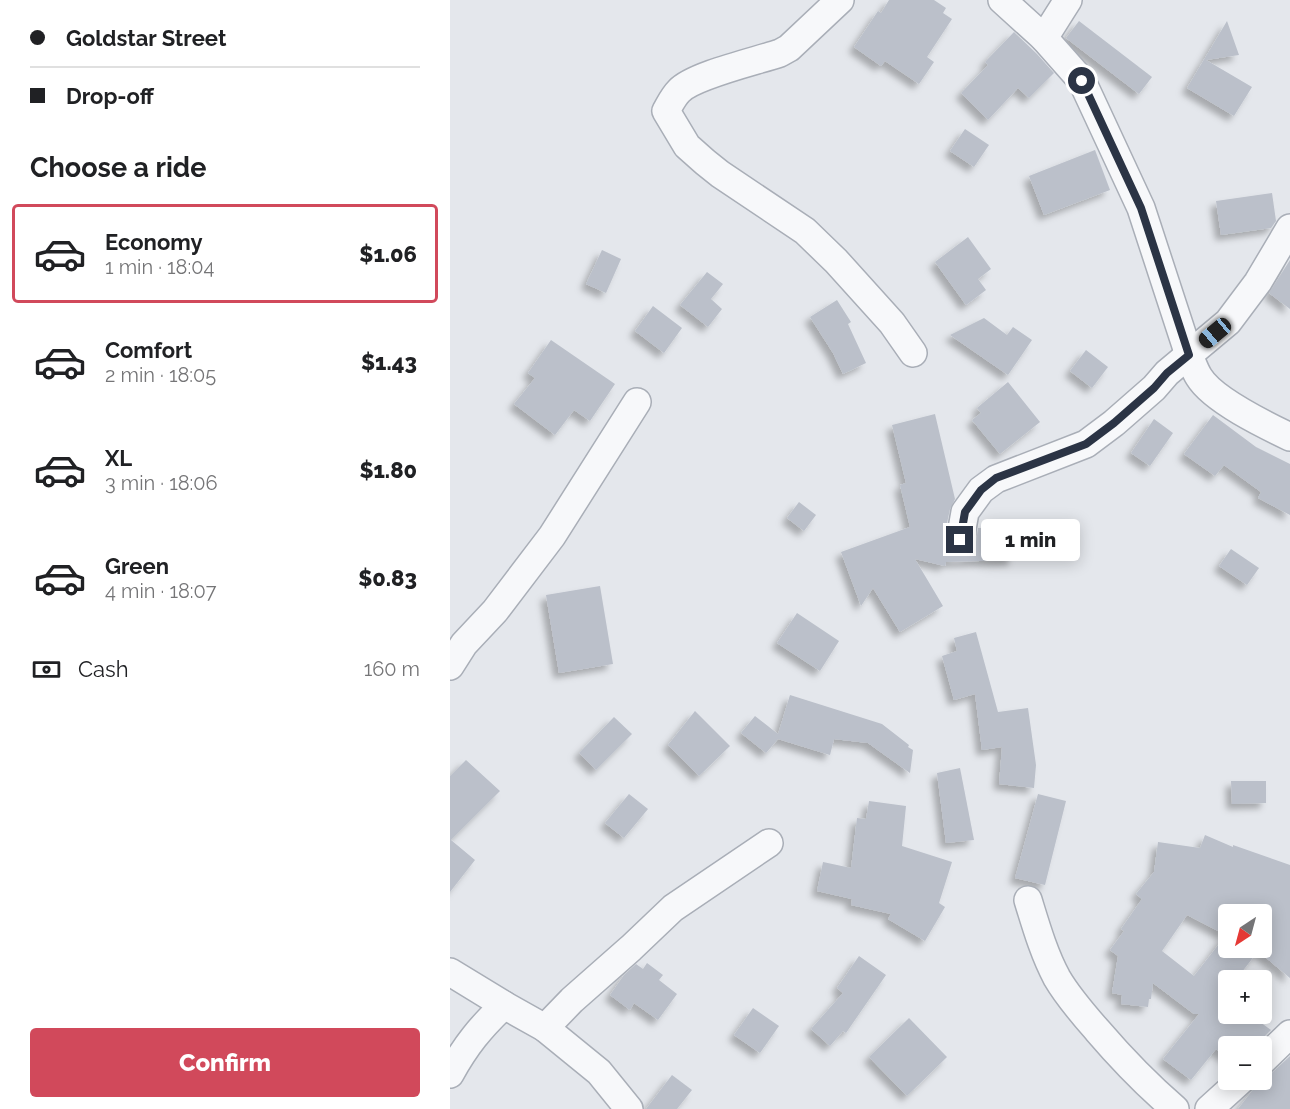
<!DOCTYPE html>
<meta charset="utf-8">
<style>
:root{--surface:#fff;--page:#f2f2f2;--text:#202124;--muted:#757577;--line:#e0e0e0;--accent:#d1495b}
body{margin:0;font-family:Raleway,sans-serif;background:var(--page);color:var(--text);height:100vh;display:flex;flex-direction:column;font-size:22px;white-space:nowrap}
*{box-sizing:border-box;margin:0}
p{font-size:20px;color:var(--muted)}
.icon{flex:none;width:33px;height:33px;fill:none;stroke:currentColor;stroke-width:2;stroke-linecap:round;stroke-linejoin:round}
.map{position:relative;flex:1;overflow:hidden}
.panel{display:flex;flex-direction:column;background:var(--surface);width:450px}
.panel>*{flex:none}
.hud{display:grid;align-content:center;height:132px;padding:0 30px;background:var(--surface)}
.needle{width:39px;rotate:216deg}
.fabs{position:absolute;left:768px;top:904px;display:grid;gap:12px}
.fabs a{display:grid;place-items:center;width:54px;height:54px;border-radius:6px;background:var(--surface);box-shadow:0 3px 15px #0003;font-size:30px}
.end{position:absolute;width:27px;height:27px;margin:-14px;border:8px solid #2b3445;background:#fff;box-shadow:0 0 0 3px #fff}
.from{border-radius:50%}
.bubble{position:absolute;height:42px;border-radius:6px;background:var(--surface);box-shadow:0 3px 15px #0003;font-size:20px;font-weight:800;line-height:42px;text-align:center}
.car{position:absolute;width:18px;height:36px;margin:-18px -9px;border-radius:8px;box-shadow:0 0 4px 2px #0007;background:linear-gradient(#222 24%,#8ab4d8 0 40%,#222 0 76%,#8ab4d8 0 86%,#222 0)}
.hud b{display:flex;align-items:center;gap:21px;height:57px;font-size:22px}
.hud b+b{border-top:2px solid var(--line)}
.hud i{width:15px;height:15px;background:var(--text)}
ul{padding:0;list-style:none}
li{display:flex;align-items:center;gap:18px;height:99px;margin:0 12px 9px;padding:0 18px;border:3px solid transparent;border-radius:6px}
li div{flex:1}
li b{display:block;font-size:22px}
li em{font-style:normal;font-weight:800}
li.on{border-color:var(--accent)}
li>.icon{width:54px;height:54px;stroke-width:1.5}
h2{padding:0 30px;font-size:27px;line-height:72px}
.pay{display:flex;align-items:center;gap:15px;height:66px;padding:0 30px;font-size:22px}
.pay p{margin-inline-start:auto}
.button{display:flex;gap:12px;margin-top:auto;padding:12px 30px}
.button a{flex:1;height:69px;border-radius:6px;background:var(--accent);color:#fff;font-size:24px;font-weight:800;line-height:69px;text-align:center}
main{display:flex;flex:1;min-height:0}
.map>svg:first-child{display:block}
.building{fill:#bbc0ca;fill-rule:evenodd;filter:url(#shadow)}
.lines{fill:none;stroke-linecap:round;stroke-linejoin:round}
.minor-casing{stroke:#a9aeb7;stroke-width:30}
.minor{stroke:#f7f8fa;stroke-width:27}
.route{stroke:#2b3445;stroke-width:8}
</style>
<main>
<section class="panel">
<div class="hud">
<b><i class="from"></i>Goldstar Street</b>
<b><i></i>Drop-off</b>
</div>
<h2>Choose a ride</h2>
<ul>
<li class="on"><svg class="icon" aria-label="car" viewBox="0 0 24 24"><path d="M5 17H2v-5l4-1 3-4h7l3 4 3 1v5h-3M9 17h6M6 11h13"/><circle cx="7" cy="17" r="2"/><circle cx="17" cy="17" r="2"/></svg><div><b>Economy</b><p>1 min · 18:04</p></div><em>$1.06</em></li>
<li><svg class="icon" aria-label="car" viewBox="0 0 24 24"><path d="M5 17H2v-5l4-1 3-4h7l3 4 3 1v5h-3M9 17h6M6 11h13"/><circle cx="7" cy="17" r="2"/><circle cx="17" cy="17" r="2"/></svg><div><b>Comfort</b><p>2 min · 18:05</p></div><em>$1.43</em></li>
<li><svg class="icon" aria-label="car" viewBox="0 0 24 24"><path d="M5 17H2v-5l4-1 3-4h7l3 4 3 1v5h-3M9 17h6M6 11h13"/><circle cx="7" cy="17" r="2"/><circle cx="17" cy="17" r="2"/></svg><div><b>XL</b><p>3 min · 18:06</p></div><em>$1.80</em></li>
<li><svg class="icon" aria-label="car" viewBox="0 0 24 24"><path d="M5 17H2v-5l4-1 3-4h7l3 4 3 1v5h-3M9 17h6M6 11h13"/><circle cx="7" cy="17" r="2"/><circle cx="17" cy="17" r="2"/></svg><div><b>Green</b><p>4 min · 18:07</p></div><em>$0.83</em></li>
</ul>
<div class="pay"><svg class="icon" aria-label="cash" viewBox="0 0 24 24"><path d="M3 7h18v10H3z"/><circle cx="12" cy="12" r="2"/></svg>Cash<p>160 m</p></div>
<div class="button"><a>Confirm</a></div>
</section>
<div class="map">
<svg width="840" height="1109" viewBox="0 0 840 1109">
<defs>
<filter id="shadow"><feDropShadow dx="-5.5" dy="5.5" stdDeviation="3" flood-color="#0004"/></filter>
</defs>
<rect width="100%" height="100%" fill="#e4e7ec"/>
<g class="building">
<polygon points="439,0 484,0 496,8 493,13 502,19 477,57 484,62 469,84 435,61 431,66 404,47 428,11 431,13"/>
<polygon points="629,21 702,77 689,94 616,38"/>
<polygon points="777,21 789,55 756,60 802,87 784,116 737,88"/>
<polygon points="564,32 587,54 604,73 579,98 568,88 538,120 511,93 538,65 535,62"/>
<polygon points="515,129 539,145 524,167 500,151"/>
<polygon points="645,150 660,190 594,215 579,176"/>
<polygon points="822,193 826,221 821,228 771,235 766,201"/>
<polygon points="518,237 541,269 528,279 536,290 516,305 485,262"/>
<polygon points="152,250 171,259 156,293 136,284"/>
<polygon points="840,260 840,309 819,293"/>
<polygon points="257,272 273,284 261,299 272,309 258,327 230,305"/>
<polygon points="387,300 401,322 398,324 416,363 393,374 383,353 360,317"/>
<polygon points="203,306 232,328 214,353 185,331"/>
<polygon points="534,318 557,335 563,327 582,340 558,375 500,335"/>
<polygon points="101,340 165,384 140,421 124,410 105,435 64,404 85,378 78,373"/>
<polygon points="636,350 658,367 642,388 620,371"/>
<polygon points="558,382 590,422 550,454 522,420 531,413 527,408"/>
<polygon points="485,414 505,499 500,509 494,537 495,546 500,552 507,555 515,555 522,550 526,543 528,528 563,527 564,560 496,562 495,566 465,559 493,606 450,632 423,588 411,606 391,552 460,527 450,485 456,483 442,425"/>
<polygon points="763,415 806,447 840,464 840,515 808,498 811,492 774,465 765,476 734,454"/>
<polygon points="704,419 723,433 700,466 681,453"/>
<polygon points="349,502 366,515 354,531 337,518"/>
<polygon points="781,549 809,568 797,585 769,566"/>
<polygon points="150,586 163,664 109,673 96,595"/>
<polygon points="347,613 389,641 370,671 327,643"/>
<polygon points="526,632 548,712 578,708 586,765 584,788 549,784 552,747 532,750 525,694 504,700 492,656 507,651 504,638"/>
<polygon points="340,695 432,724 459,745 458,747 463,750 460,773 418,743 384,739 380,755 328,739 316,753 291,733 305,716 328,734"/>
<polygon points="245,711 280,746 249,776 218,745"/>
<polygon points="164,717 182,734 146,770 129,753"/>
<polygon points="16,760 50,791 1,840 25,860 0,892 0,776"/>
<polygon points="510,768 524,840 496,843 487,773"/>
<polygon points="781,781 816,781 816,803 782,804"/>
<polygon points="179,794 198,809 174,838 155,823"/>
<polygon points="588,794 616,801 595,885 565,878"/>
<polygon points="419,801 456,806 452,846 502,862 489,903 495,907 475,941 438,919 441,914 401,905 402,899 367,891 373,862 401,868 407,818 416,819"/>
<path d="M755,835L783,847V845L840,865V978L808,951L785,981H778V989L774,995L778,999V1014H799L821,1030L804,1047H778V1059L766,1049L741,1080L713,1059L749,1014H744L703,983L701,999H699L698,1007L671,1004L672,995L662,993L668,956L660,950L674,931L671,929L692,899L686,894L704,872L708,842L750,848ZM737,915L776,935L744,976L712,951ZM778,915H812V948H778Z"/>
<polygon points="409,956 436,975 396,1033 393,1031 380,1046 361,1029 393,993 387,988"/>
<polygon points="197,963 213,975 209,980 227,994 208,1020 184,1003 180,1010 160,995 174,975 186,964 193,969"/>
<polygon points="303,1008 329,1026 310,1053 284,1035"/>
<polygon points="459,1018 497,1057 457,1096 419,1057"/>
<polygon points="840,1056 840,1109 788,1109 802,1091 809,1081 808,1080 812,1080 812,1076 816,1076 823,1072"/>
<polygon points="222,1075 242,1090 227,1109 196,1109"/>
</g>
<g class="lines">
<defs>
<g id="minor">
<path d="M390,0L339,48L330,53C307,61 244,75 229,91C223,97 220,104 216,111L237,146L255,162L270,174L355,231L386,261L442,323L463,353"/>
<path d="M552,0L594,38L632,81L691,208L739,355C742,362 745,371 749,377C763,400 815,425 840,437"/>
<polyline points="594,38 618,0"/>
<polyline points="510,540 515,512 531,490 546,479 636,444 664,423 704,388 717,373 778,322 808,282 840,228"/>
<polyline points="0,666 14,644 45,611 102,536 187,402"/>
<path d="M578,900C586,926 594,954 607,978C618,997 633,1014 647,1030C671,1058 697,1085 725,1109"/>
<polyline points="0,972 54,1005 95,1028 149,1072 179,1109"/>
<polyline points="95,1028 122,1000 181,948 223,908 319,843"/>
<polyline points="812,1061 840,1034"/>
<path d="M0,1074C16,1045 30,1028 54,1005"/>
<polyline points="759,1109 791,1080"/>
</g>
</defs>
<use href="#minor" class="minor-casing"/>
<use href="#minor" class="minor"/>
</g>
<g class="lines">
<polyline class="route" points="510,540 515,512 531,490 546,478 636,444 664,423 704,388 717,373 739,355 691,208 632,81"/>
</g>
</svg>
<div class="fabs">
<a><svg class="needle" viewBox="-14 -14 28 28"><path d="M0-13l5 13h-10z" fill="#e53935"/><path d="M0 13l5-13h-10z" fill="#757577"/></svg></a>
<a>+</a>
<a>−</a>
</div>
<i class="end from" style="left:632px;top:81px"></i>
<i class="end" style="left:510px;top:540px"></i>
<div class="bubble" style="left:531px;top:519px;width:99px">1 min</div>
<i class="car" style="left:765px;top:333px;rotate:230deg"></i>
</div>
</main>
